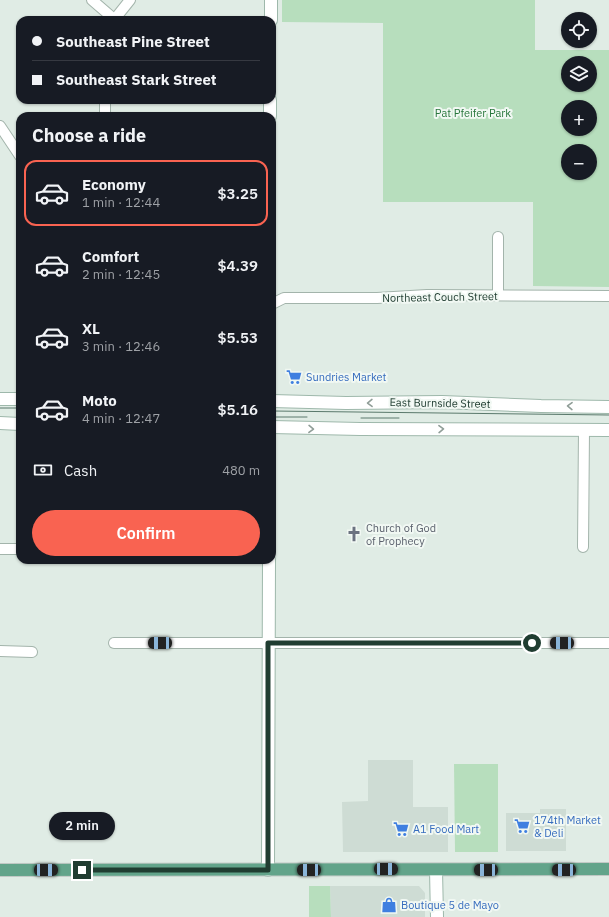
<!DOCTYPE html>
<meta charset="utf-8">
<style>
:root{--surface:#171b24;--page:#20242c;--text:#f1f3f6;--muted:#9ea1a6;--line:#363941;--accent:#f96351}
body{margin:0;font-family:"IBM Plex Sans",sans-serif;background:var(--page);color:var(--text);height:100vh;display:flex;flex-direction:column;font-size:15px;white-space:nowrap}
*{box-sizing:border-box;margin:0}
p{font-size:13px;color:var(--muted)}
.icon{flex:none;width:22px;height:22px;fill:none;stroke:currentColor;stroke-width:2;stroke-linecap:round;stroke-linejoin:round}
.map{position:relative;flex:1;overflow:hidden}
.side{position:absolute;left:16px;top:112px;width:260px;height:452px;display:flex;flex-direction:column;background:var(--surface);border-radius:12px;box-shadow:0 1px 3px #0004}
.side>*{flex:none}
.guide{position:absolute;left:16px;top:16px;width:260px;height:88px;border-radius:12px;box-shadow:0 1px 3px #0004;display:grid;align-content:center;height:88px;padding:0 16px;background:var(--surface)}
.controls{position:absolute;left:561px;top:12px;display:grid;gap:8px}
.controls a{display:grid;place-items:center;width:36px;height:36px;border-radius:50%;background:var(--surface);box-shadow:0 1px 3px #0004;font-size:20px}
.end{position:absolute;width:18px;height:18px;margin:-9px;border:5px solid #203d31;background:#fff;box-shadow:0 0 0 2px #fff}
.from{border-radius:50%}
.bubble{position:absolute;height:28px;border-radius:14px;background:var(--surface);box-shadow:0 1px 3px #0004;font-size:13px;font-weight:600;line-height:28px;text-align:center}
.car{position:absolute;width:12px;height:24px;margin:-12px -6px;border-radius:5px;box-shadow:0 0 3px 1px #0007;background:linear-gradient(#222 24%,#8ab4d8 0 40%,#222 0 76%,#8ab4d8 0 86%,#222 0)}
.guide b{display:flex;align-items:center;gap:14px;height:38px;font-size:15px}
.guide b+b{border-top:1px solid var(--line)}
.guide i{width:10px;height:10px;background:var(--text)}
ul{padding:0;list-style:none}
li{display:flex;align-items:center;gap:12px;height:66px;margin:0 8px 6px;padding:0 8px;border:2px solid transparent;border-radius:12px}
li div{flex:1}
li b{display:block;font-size:15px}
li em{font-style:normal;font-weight:600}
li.current{border-color:var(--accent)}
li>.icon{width:36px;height:36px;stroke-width:1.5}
h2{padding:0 16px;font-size:18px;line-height:48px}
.pay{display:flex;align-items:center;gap:10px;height:44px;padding:0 16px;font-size:15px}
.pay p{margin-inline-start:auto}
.cta{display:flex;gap:8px;margin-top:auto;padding:8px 16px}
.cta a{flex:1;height:46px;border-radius:24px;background:var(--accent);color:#fff;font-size:16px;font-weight:600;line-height:46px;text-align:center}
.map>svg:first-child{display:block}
.built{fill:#cedcd4}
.green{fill:#b7debd;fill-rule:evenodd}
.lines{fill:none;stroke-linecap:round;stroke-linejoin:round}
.street-casing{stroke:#a3b4ab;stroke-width:12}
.secondary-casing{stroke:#9eb8ab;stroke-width:14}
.primary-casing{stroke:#c1c9c5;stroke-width:14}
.street{stroke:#fff;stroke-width:10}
.secondary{stroke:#fff;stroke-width:12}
.primary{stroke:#62a48a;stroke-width:12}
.tram{stroke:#5a796c;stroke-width:1}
.oneway{stroke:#909e98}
.route{stroke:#203d31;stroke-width:5}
.labels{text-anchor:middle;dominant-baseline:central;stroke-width:4;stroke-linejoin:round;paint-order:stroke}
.park-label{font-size:11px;fill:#28763c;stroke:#f1f8f3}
.street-label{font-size:11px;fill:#203d31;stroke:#f1f8f3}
.shop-label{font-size:11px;fill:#366cbe;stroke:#f1f8f3;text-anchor:start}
.worship-label{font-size:11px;fill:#5b616d;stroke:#f1f8f3;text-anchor:start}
</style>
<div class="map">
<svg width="609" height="917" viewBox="0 0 609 917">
<rect width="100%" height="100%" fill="#e0ece5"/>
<g class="built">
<polygon points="368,760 413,760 413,807 448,807 448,852 343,852 342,802 368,801"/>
<polygon points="540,809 566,809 566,851 506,851 506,813 540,813"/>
<polygon points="330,886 419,886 425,893 425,917 331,917"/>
</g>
<g class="green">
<path d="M282,0H535V50H609V287L533,286V202H383V23L282,22ZM568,63H590V85H568ZM568,107H590V129H568ZM568,151H590V173H568Z"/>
<polygon points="454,764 498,764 498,852 455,852"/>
<polygon points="309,886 330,886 331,917 309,917"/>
</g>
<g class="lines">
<defs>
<g id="street">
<polyline points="92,0 114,19"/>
<polyline points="114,20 130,0"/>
<polyline points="105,100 105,116"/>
<polyline points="0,126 20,156"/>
<polyline points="498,295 498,237"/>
<polyline points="272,304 284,298 377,298 427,295 609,296"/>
<polyline points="583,547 584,430"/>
<polyline points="0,549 20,549"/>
<polyline points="114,643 609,643"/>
<polyline points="0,651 32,652"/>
</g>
<g id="secondary">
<polyline points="271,20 271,0"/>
<polyline points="270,116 270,100"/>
<polyline points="0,399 20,399"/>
<polyline points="272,401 346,403 442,402 541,406 609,407"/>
<polyline points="0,423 20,424"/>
<polyline points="272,427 360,429 609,430"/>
<polyline points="268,870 269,560"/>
<polyline points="436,870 437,917"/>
</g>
<polyline id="primary" points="0,870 609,869"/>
</defs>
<use href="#street" class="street-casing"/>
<use href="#secondary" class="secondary-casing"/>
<use href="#primary" class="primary-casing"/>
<use href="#street" class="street"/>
<use href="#secondary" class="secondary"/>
<use href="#primary" class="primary"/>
<g class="tram">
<polyline points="0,408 20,408"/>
<polyline points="272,411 609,415"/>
<polyline points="275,417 307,417"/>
<polyline points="361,418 399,418"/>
</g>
</g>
<defs><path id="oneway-chevron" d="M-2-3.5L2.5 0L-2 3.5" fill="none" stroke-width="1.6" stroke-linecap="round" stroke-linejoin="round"/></defs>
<g class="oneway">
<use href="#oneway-chevron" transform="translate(370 403) rotate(179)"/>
<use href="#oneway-chevron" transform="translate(570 406) rotate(-179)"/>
<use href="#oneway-chevron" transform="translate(311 429) rotate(1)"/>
<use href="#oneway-chevron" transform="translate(441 429) rotate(-1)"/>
</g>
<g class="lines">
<polyline class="route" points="82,870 268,870 268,643 532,643"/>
</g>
<defs>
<symbol id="supermarket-bare" viewBox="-9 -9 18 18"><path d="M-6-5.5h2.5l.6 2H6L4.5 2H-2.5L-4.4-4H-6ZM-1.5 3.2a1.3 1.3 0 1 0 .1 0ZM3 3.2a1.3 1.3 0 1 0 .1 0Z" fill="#3f7fe0" stroke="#f1f8f3" stroke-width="2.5" paint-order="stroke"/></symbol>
<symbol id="church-bare" viewBox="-9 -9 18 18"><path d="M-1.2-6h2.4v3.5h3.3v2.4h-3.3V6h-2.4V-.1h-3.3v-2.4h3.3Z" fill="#6b7280" stroke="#f1f8f3" stroke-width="2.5" paint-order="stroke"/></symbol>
<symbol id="shop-bare" viewBox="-9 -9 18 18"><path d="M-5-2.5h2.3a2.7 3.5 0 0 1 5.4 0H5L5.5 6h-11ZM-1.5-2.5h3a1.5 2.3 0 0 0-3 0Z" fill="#3f7fe0" stroke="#f1f8f3" stroke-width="2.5" paint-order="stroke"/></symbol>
</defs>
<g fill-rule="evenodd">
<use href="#supermarket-bare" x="283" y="366" width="22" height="22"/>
<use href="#church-bare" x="343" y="523" width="22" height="22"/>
<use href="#supermarket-bare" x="511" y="815" width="22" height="22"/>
<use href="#supermarket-bare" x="390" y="818" width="22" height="22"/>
<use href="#shop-bare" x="378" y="894" width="22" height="22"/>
</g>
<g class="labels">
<g class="park-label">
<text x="473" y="113">Pat Pfeifer Park</text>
</g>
<g class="street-label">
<text transform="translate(440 297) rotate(-1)">Northeast Couch Street</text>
<text transform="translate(440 403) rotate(1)">East Burnside Street</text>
</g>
<g class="shop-label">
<text x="306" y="377">Sundries Market</text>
<text x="534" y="820">174th Market<tspan x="534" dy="13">&amp; Deli</tspan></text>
<text x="413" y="829">A1 Food Mart</text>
<text x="401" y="905">Boutique 5 de Mayo</text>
</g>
<g class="worship-label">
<text x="366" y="528">Church of God<tspan x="366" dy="13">of Prophecy</tspan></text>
</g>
</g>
</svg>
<div class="controls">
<a><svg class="icon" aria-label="locate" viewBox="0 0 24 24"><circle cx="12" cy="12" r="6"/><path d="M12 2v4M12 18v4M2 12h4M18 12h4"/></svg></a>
<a><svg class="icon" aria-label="layers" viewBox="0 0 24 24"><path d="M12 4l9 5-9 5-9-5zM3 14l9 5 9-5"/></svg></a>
<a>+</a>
<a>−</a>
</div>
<i class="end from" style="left:532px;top:643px"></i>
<i class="end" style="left:82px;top:870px"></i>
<div class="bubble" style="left:49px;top:812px;width:66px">2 min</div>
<i class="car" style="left:160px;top:643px;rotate:270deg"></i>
<i class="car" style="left:562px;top:643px;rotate:270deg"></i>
<i class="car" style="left:386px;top:869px;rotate:91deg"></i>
<i class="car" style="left:46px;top:870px;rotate:90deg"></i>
<i class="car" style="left:309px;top:870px;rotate:270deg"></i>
<i class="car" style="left:486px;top:870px;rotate:270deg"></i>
<i class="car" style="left:564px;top:870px;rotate:270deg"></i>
<div class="guide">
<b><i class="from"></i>Southeast Pine Street</b>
<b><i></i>Southeast Stark Street</b>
</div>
<section class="side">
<h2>Choose a ride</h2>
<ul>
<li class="current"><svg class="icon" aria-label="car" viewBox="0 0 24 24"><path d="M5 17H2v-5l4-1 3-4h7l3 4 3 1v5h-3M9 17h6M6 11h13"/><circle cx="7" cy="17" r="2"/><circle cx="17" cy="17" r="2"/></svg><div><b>Economy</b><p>1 min · 12:44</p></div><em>$3.25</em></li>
<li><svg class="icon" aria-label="car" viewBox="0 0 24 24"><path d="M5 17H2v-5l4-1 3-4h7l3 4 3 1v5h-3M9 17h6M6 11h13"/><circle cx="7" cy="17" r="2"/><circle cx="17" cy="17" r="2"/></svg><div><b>Comfort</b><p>2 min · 12:45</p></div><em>$4.39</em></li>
<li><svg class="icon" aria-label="car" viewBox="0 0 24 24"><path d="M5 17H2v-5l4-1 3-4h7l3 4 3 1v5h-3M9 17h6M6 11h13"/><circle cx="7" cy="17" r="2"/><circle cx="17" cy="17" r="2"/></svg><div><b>XL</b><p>3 min · 12:46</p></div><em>$5.53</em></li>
<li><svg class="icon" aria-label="car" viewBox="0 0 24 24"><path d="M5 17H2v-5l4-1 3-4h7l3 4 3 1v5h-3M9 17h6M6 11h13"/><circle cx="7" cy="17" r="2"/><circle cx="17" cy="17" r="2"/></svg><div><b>Moto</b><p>4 min · 12:47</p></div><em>$5.16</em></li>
</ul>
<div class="pay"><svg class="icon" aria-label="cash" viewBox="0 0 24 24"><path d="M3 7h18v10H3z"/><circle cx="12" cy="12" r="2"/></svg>Cash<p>480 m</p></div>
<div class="cta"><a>Confirm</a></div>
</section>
</div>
